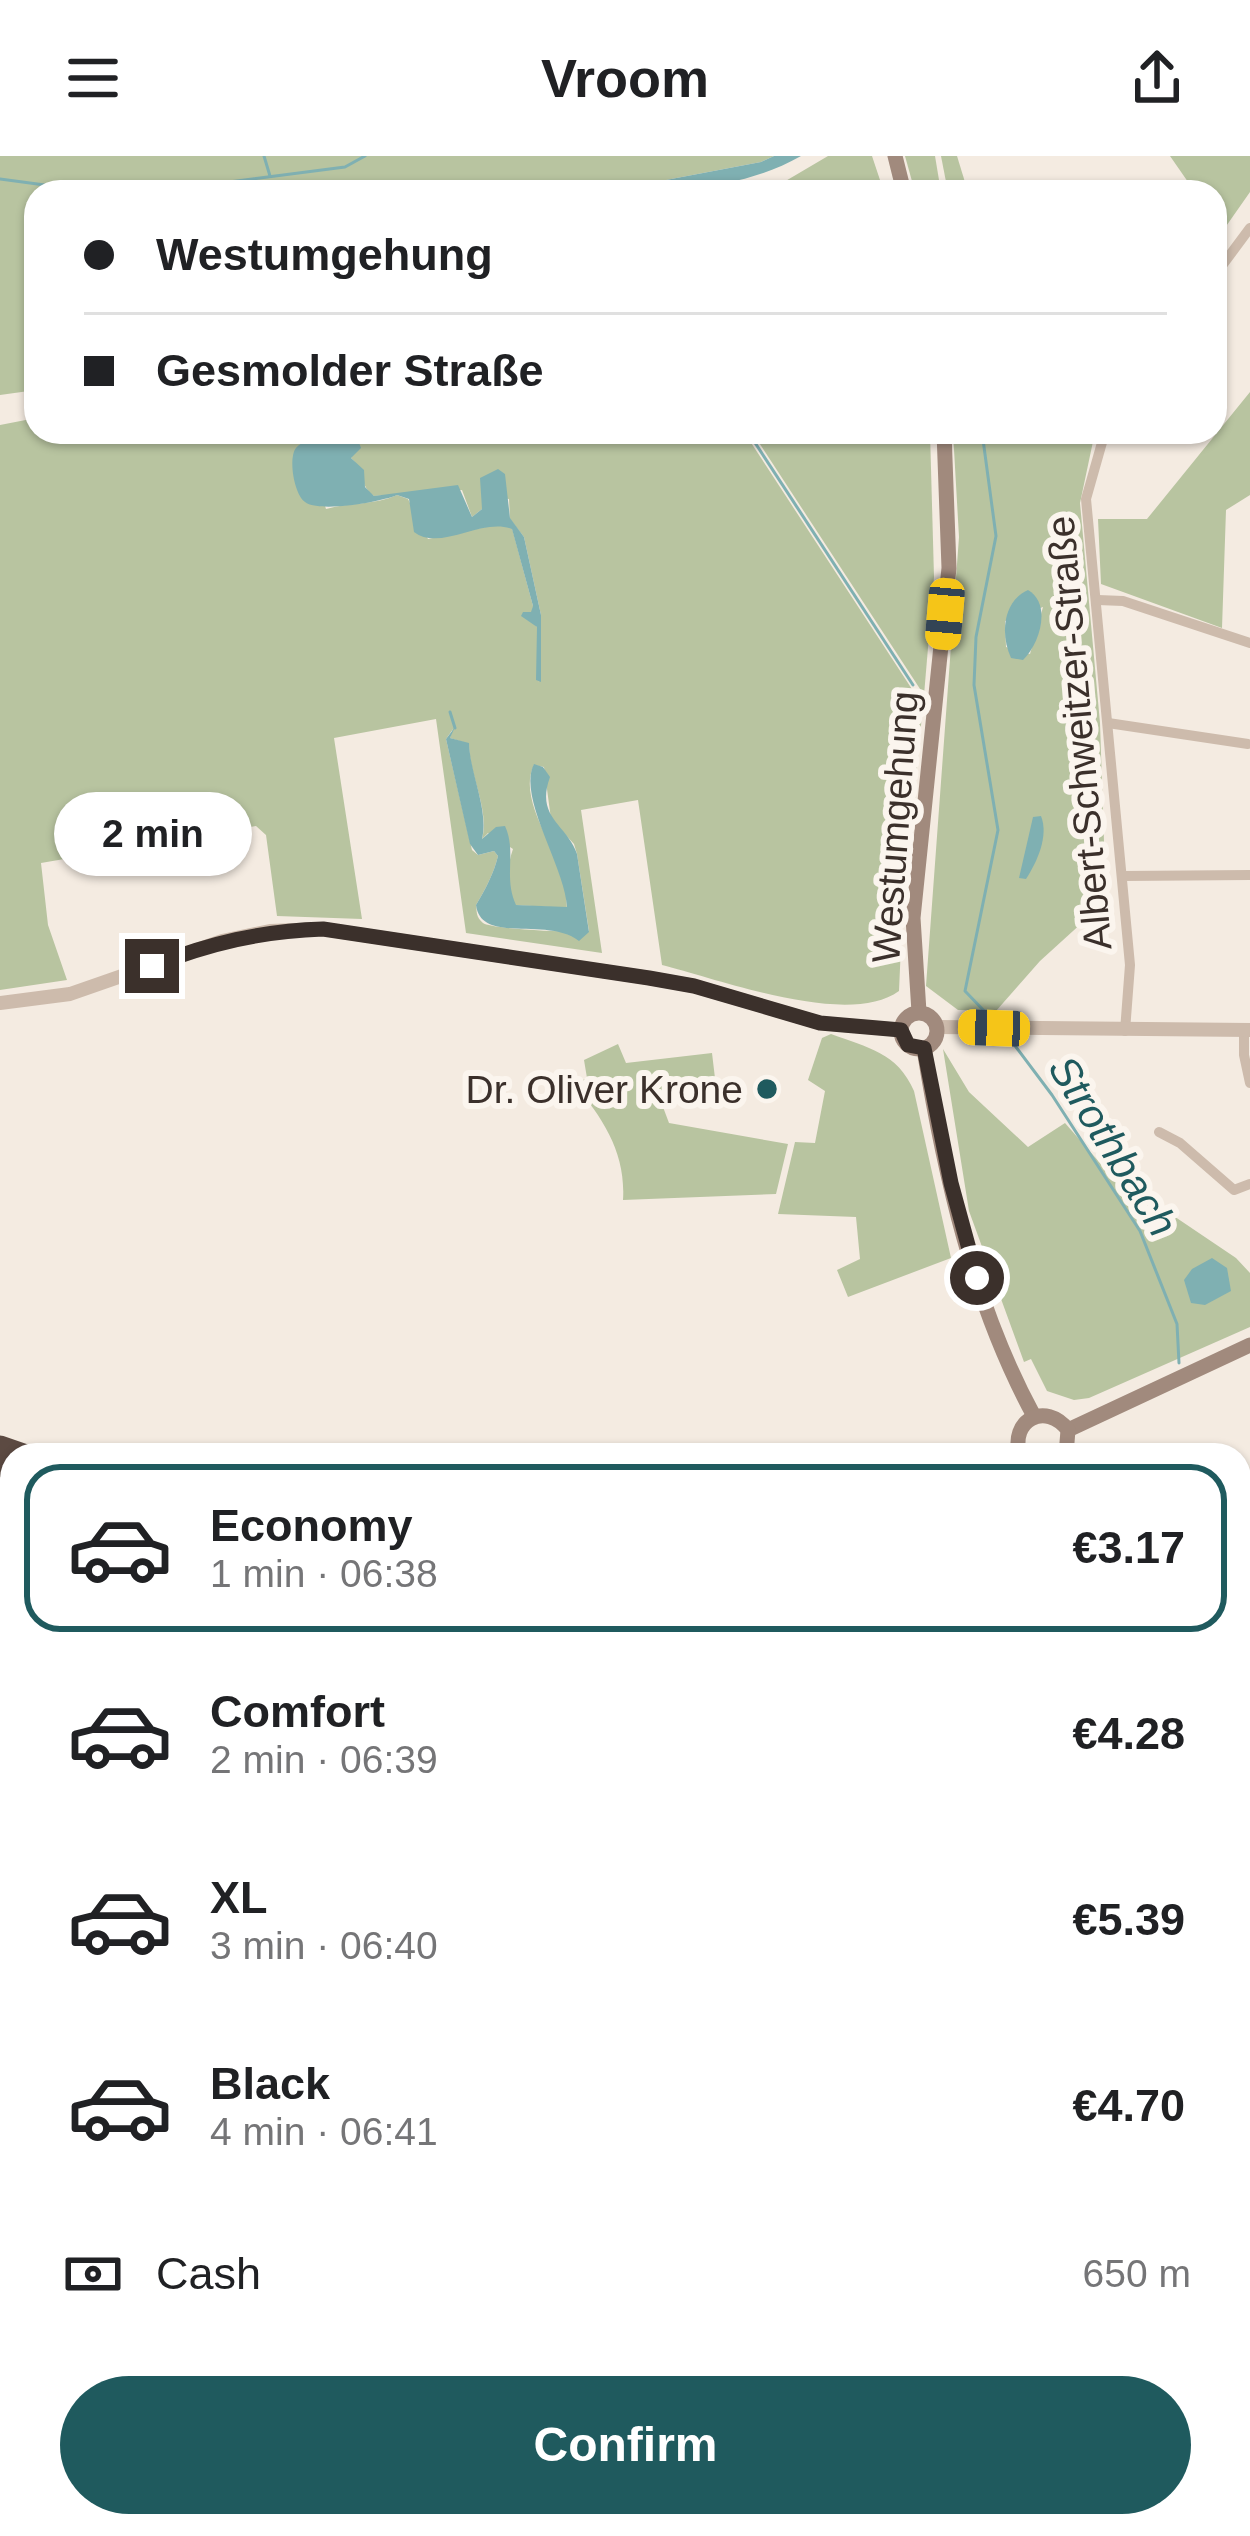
<!DOCTYPE html>
<meta charset="utf-8">
<style>
:root{--surface:#fff;--page:#f6f6f6;--text:#202124;--muted:#757577;--line:#e0e0e0;--accent:#1f5a5e}
body{margin:0;font-family:Helvetica,sans-serif;background:var(--page);color:var(--text);height:100vh;display:flex;flex-direction:column;font-size:45px;white-space:nowrap}
*{box-sizing:border-box;margin:0}
p{font-size:39px;color:var(--muted)}
.icon{flex:none;width:66px;height:66px;fill:none;stroke:currentColor;stroke-width:2;stroke-linecap:round;stroke-linejoin:round}
.map{position:relative;flex:1;overflow:hidden}
.drawer{position:absolute;left:0px;top:1287px;width:1251px;height:1095px;display:flex;flex-direction:column;background:var(--surface);border-radius:36px 36px 0 0;box-shadow:0 3px 9px #0004}
.drawer>*{flex:none}
.top-card{position:absolute;left:24px;top:24px;width:1203px;height:264px;border-radius:36px;box-shadow:0 3px 9px #0004;display:grid;align-content:center;height:264px;padding:0 60px;background:var(--surface)}
.end{position:absolute;width:54px;height:54px;margin:-27px;border:15px solid #3b302b;background:#fff;box-shadow:0 0 0 6px #fff}
.from{border-radius:50%}
.bubble{position:absolute;height:84px;border-radius:42px;background:var(--surface);box-shadow:0 3px 9px #0004;font-size:39px;font-weight:600;line-height:84px;text-align:center}
.car{position:absolute;width:36px;height:72px;margin:-36px -18px;border-radius:15px;box-shadow:0 0 9px 3px #0007;background:linear-gradient(#f5c518 24%,#345 0 40%,#f5c518 0 76%,#345 0 86%,#f5c518 0)}
.top-card b{display:flex;align-items:center;gap:42px;height:114px;font-size:45px}
.top-card b+b{border-top:3px solid var(--line)}
.top-card i{width:30px;height:30px;background:var(--text)}
ul{padding:21px 0 0;list-style:none}
li{display:flex;align-items:center;gap:36px;height:168px;margin:0 24px 18px;padding:0 36px;border:6px solid transparent;border-radius:36px}
li div{flex:1}
li b{display:block;font-size:45px}
li em{font-style:normal;font-weight:600}
li.active{border-color:var(--accent)}
li>.icon{width:108px;height:108px;stroke-width:1.5}
.pay{display:flex;align-items:center;gap:30px;height:132px;padding:0 60px;font-size:45px}
.pay p{margin-inline-start:auto}
.primary-button{display:flex;gap:24px;margin-top:auto;padding:24px 60px}
.primary-button a{flex:1;height:138px;border-radius:72px;background:var(--accent);color:#fff;font-size:48px;font-weight:600;line-height:138px;text-align:center}
header{display:flex;justify-content:space-between;align-items:center;height:156px;padding:0 60px;background:var(--surface);font-size:54px;font-weight:600}
.map>svg:first-child{display:block}
.green{fill:#b8c4a0;fill-rule:evenodd}
.water{fill:#7fb0b2}
.lines{fill:none;stroke-linecap:round;stroke-linejoin:round}
.stream{stroke:#7fb0b2;stroke-width:3}
.minor{stroke:#cdbbac;stroke-width:10}
.tertiary{stroke:#cdbbac;stroke-width:14}
.secondary{stroke:#a18a7d;stroke-width:15}
.motorway{stroke:#5c4a42;stroke-width:21}
.route{stroke:#3b302b;stroke-width:15}
.poi-dot{fill:#1f5a5e;stroke:#fbf5ee;stroke-width:4.5}
.labels{text-anchor:middle;dominant-baseline:central;stroke-width:12;stroke-linejoin:round;paint-order:stroke}
.street-label{font-size:39px;fill:#3b302b;stroke:#fbf5ee}
.poi-label{font-size:39px;fill:#3b302b;stroke:#fbf5ee;text-anchor:end}
.water-label{font-size:42px;font-style:italic;fill:#1f5a5e;stroke:#fbf5ee}
</style>
<header><svg class="icon" aria-label="menu" viewBox="0 0 24 24"><path d="M4 6h16M4 12h16M4 18h16"/></svg>Vroom<svg class="icon" aria-label="share" viewBox="0 0 24 24"><path d="M12 15V3M7 8l5-5 5 5M5 13v7h14v-7"/></svg></header>
<div class="map">
<svg width="1250" height="2380" viewBox="0 0 1250 2380">
<rect width="100%" height="100%" fill="#f4ebe1"/>
<g class="green">
<polygon points="0,0 774,0 761,6 629,31 562,36 36,36 36,234 0,239"/>
<polygon points="828,0 872,0 884,36 747,36 772,33"/>
<polygon points="905,0 935,0 941,36 915,36"/>
<polygon points="941,0 957,0 968,36 948,36"/>
<polygon points="1170,0 1250,0 1250,36 1222,76 1215,66 1215,36 1195,36"/>
<polygon points="1250,236 1250,339 1226,354 1222,472 1101,428 1098,363 1147,363"/>
<path d="M36,262V276H320L305,285L326,353C351,346 375,349 397,339L408,343L428,383L500,368L512,372L533,450L532,465L537,471L538,527L541,459L524,381L510,363L509,343L484,340L482,353L472,361L462,334L374,340C360,331 363,312 351,302L360,284L355,276H744L923,550L903,743L899,835C848,872 722,824 662,809L638,644L581,654L602,797L466,777L436,563L334,582L362,763L277,760L266,679L256,670L41,707L48,769L67,824L0,834V269ZM453,573L450,582L469,588C469,619 490,654 482,683L488,677L513,693C506,713 507,729 515,749L567,752C566,746 567,739 566,732C561,696 516,645 534,609L544,611L551,663L574,688L577,698L589,775C575,777 490,773 483,767C476,761 477,757 476,749C485,734 494,717 498,700L494,695L478,699L472,694L446,583Z"/>
<polygon points="752,276 930,276 934,421 924,539"/>
<path d="M953,276H1095L1080,347L1100,567L1106,745L1040,805L996,855L958,854L926,830L959,381ZM1043,451L1030,498L1006,491L1005,465Z"/>
<path d="M831,878C868,892 897,896 914,935L951,1102L848,1141L837,1114L860,1103L856,1061L778,1058L795,986L815,987L825,935L808,924L822,882Z"/>
<path d="M618,888L626,907L712,897L717,939L663,951L669,967L788,988L776,1038L623,1044C626,998 604,963 574,928L587,922L584,904Z"/>
<polygon points="943,893 969,936 1028,991 1065,967 1107,1015 1236,1102 1250,1117 1250,1171 1089,1242 1074,1244 1047,1235 1031,1203 1024,1206 969,1055"/>
<polygon points="0,1331 12,1335 12,1396 0,1395"/>
</g>
<g class="water">
<path d="M774,0H801C731,40 641,36 562,36L629,31L761,6Z"/>
<path d="M320,276H355L361,292L351,302L364,314L365,331L374,340L458,329L472,361L482,353L480,322L498,313L505,318L510,362L524,381L541,459V526L536,524L537,471L521,460L523,456H531L533,450L512,373C482,361 440,396 414,376L409,343L397,339C381,346 319,357 305,346C294,338 288,302 296,292C301,286 313,281 320,276Z"/>
<path d="M1028,434C1052,448 1040,488 1023,504L1011,502C1000,478 1003,445 1028,434Z"/>
<path d="M455,571L450,582L469,587C470,618 489,654 482,683L496,671L505,670C517,696 503,721 516,749L567,751C565,711 517,641 534,608L543,611L550,621C535,662 567,668 577,698L589,776L579,785C547,760 481,789 476,749C485,734 494,717 498,700L494,695L478,699L470,688L446,583Z"/>
<path d="M1041,660C1049,680 1037,706 1026,723L1019,722L1033,661Z"/>
<polygon points="1212,1102 1227,1112 1231,1135 1205,1149 1191,1147 1184,1124 1192,1113"/>
</g>
<g class="lines">
<g class="stream">
<polyline points="264,0 270,20"/>
<polyline points="0,23 97,36"/>
<polyline points="152,36 345,11 365,0"/>
<polyline points="748,276 913,529"/>
<polyline points="982,276 996,380 976,481 974,529 998,674 965,835 988,859"/>
<polyline points="450,556 455,572"/>
<polyline points="1007,879 1052,939 1140,1075 1177,1168 1179,1207"/>
<polyline points="730,2380 736,2370"/>
</g>
<g class="minor">
<polyline points="1215,119 1250,72"/>
<polyline points="1105,276 1086,343 1130,809 1125,875"/>
<polyline points="1098,444 1123,445 1250,487"/>
<polyline points="1108,567 1248,588"/>
<polyline points="1123,720 1250,719"/>
<polyline points="1244,874 1244,899 1250,927"/>
<polyline points="1159,976 1180,987 1234,1034 1250,1028"/>
<polyline points="0,1675 12,1695"/>
<polyline points="0,2086 12,2109"/>
</g>
<g class="tertiary">
<polyline points="0,847 70,838 222,785 270,775 323,773 649,822 694,830 820,867 901,874"/>
<polyline points="937,871 1250,874"/>
</g>
<g class="secondary">
<polyline points="895,0 904,36"/>
<polyline points="919,856 913,762 949,412 944,276"/>
<circle cx="919" cy="875" r="18"/>
<path d="M924,893C944,1017 973,1148 1034,1260"/>
<polyline points="1068,1274 1250,1189"/>
<path d="M1020,1299C1009,1264 1046,1245 1068,1274L1066,1299"/>
<polyline points="1239,1569 1250,1584"/>
<polyline points="0,1833 12,1827"/>
</g>
<g class="motorway">
<polyline points="0,1290 26,1299"/>
<polyline points="0,1310 12,1314"/>
<polyline points="1239,1667 1250,1669"/>
<polyline points="1239,1689 1250,1691"/>
</g>
</g>
<g class="lines">
<path class="route" d="M152,810C210,787 262,775 323,773L649,822L694,830L820,867L901,874L908,889L924,892L951,1027L977,1122"/>
</g>
<circle class="poi-dot" cx="767" cy="933" r="12"/>
<g class="labels">
<g class="street-label">
<text transform="translate(1079 577) rotate(-95)">Albert-Schweitzer-Straße</text>
<text transform="translate(895 671) rotate(-86)">Westumgehung</text>
</g>
<g class="poi-label">
<text x="743" y="933">Dr. Oliver Krone</text>
</g>
<g class="water-label">
<text transform="translate(1113 990) rotate(58)">Strothbach</text>
</g>
</g>
</svg>
<i class="end from" style="left:977px;top:1122px"></i>
<i class="end" style="left:152px;top:810px"></i>
<div class="bubble" style="left:54px;top:636px;width:198px">2 min</div>
<i class="car" style="left:945px;top:458px;rotate:185deg"></i>
<i class="car" style="left:994px;top:872px;rotate:272deg"></i>
<div class="top-card">
<b><i class="from"></i>Westumgehung</b>
<b><i></i>Gesmolder Straße</b>
</div>
<section class="drawer">
<ul>
<li class="active"><svg class="icon" aria-label="car" viewBox="0 0 24 24"><path d="M5 17H2v-5l4-1 3-4h7l3 4 3 1v5h-3M9 17h6M6 11h13"/><circle cx="7" cy="17" r="2"/><circle cx="17" cy="17" r="2"/></svg><div><b>Economy</b><p>1 min · 06:38</p></div><em>€3.17</em></li>
<li><svg class="icon" aria-label="car" viewBox="0 0 24 24"><path d="M5 17H2v-5l4-1 3-4h7l3 4 3 1v5h-3M9 17h6M6 11h13"/><circle cx="7" cy="17" r="2"/><circle cx="17" cy="17" r="2"/></svg><div><b>Comfort</b><p>2 min · 06:39</p></div><em>€4.28</em></li>
<li><svg class="icon" aria-label="car" viewBox="0 0 24 24"><path d="M5 17H2v-5l4-1 3-4h7l3 4 3 1v5h-3M9 17h6M6 11h13"/><circle cx="7" cy="17" r="2"/><circle cx="17" cy="17" r="2"/></svg><div><b>XL</b><p>3 min · 06:40</p></div><em>€5.39</em></li>
<li><svg class="icon" aria-label="car" viewBox="0 0 24 24"><path d="M5 17H2v-5l4-1 3-4h7l3 4 3 1v5h-3M9 17h6M6 11h13"/><circle cx="7" cy="17" r="2"/><circle cx="17" cy="17" r="2"/></svg><div><b>Black</b><p>4 min · 06:41</p></div><em>€4.70</em></li>
</ul>
<div class="pay"><svg class="icon" aria-label="cash" viewBox="0 0 24 24"><path d="M3 7h18v10H3z"/><circle cx="12" cy="12" r="2"/></svg>Cash<p>650 m</p></div>
<div class="primary-button"><a>Confirm</a></div>
</section>
</div>
